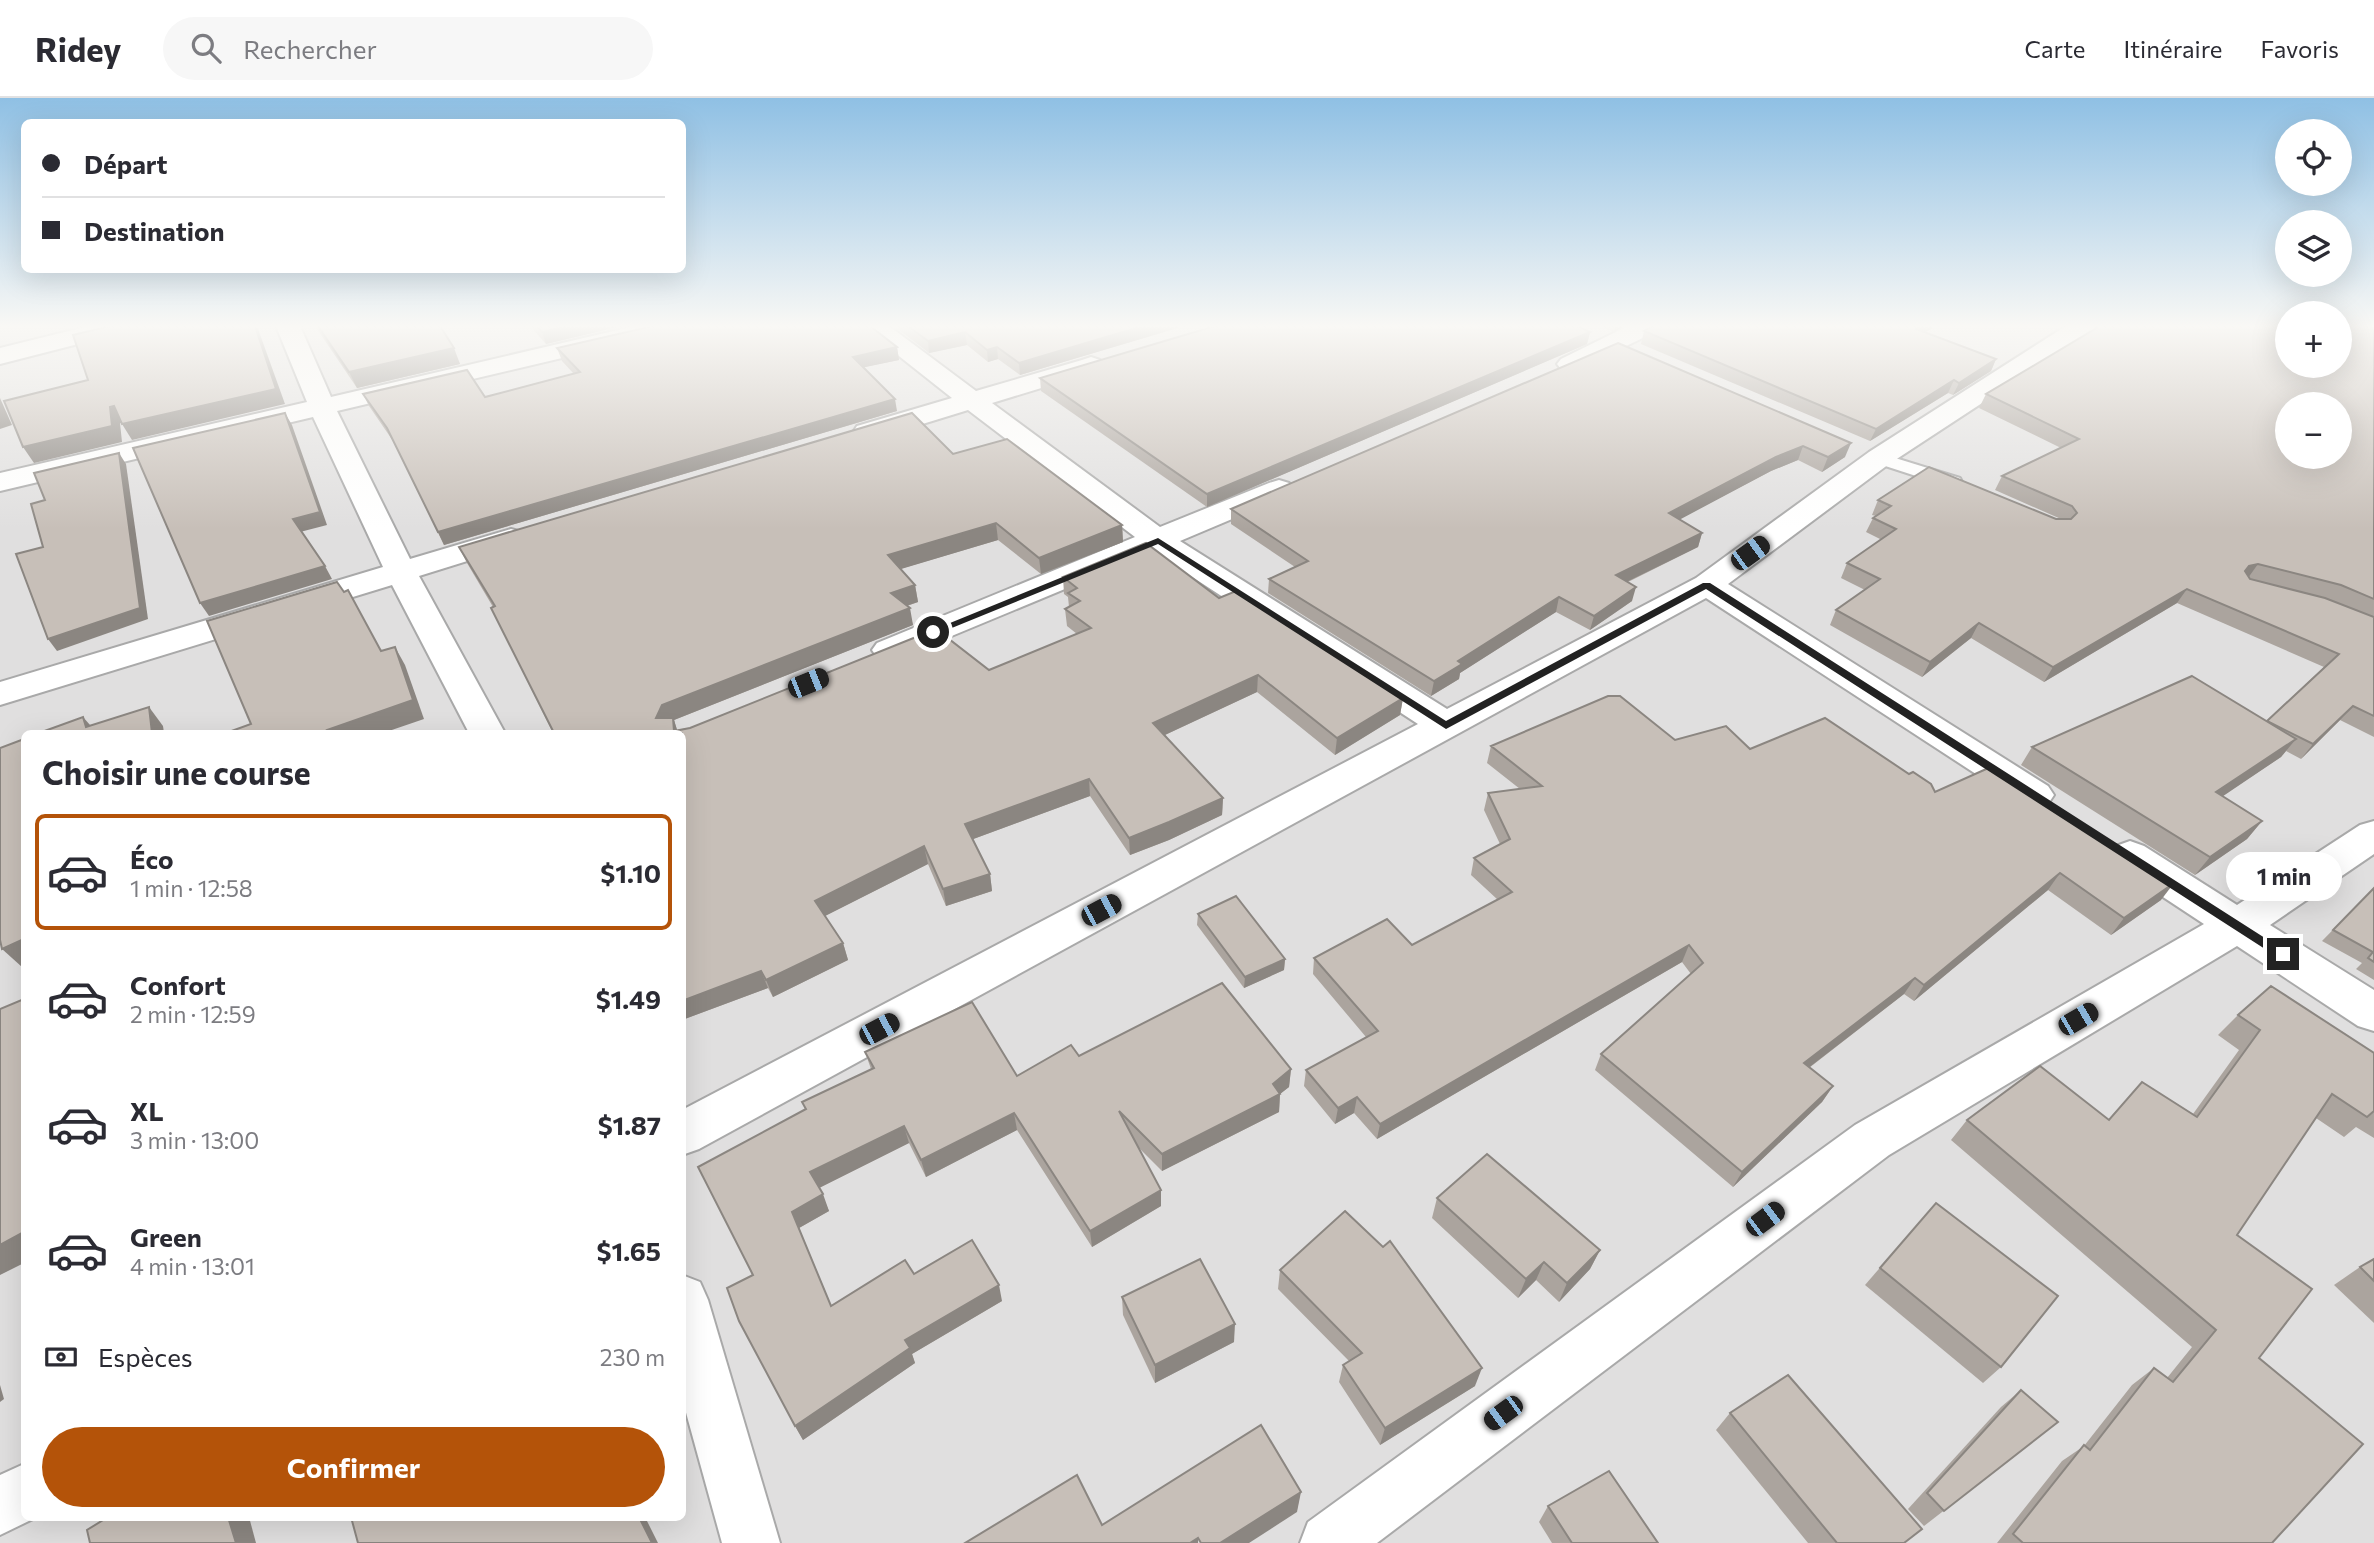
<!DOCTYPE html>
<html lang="fr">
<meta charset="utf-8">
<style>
:root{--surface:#fff;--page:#f7f7f7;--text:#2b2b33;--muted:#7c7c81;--line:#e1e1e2;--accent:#b45309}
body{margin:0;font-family:Commissioner,sans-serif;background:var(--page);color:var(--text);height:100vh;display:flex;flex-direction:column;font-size:26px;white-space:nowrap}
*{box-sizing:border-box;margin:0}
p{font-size:23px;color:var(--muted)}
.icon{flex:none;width:38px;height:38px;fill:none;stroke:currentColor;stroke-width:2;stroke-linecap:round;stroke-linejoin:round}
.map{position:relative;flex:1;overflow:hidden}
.sheet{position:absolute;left:21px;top:632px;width:665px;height:791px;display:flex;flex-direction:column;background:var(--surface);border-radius:10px;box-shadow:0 7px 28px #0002}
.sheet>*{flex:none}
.hud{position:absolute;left:21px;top:21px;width:665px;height:154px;border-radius:10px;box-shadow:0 7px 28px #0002;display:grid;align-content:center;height:154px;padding:0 21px;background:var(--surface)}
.fabs{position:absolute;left:2275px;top:21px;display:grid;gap:14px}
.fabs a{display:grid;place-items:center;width:77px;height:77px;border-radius:50%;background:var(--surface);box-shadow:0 7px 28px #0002;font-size:35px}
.end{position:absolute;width:32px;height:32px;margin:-16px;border:9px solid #222;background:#fff;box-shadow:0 0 0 4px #fff}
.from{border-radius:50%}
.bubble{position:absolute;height:49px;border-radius:24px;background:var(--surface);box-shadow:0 7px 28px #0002;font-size:23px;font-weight:700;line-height:49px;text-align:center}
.car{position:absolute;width:21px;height:42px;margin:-21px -10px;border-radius:9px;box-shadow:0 0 5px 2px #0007;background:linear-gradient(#222 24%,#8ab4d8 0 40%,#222 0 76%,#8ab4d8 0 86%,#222 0)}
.hud b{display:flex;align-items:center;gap:24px;height:66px;font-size:26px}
.hud b+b{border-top:2px solid var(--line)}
.hud i{width:18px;height:18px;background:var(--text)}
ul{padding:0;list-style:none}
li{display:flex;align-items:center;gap:21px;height:116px;margin:0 14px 10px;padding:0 7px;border:4px solid transparent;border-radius:10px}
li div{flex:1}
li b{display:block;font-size:26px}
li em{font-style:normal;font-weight:700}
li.active{border-color:var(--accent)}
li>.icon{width:63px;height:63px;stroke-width:1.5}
h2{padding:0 21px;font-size:32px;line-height:84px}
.pay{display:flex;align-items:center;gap:18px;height:77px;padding:0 21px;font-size:26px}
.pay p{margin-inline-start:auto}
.action{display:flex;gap:14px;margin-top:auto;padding:14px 21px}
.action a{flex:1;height:80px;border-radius:42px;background:var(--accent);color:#fff;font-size:28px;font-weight:700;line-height:80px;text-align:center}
header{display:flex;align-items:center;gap:42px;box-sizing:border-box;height:98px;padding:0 35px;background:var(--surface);border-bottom:2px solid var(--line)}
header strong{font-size:33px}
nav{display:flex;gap:38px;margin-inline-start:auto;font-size:24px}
.search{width:490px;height:63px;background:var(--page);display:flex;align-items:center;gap:18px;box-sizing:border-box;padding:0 24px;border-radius:38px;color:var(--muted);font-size:26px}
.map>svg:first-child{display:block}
.residential{fill:#e0dfdf;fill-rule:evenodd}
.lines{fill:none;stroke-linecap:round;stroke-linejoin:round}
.service-casing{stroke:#a9a9a9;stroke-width:4}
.minor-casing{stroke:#a9a9a9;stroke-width:4}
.service{fill:#fff;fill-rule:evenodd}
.minor{fill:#fff;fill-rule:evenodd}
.wall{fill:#aba49e}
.shaded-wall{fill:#8b8681}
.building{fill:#c7bfb8;stroke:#8b8681;stroke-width:2;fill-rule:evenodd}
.route{fill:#222}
</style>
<header>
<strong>Ridey</strong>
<div class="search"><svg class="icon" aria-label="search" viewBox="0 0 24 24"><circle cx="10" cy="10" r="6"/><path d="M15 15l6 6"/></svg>Rechercher</div>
<nav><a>Carte</a><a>Itinéraire</a><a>Favoris</a></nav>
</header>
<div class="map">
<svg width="2374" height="1445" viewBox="0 0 2374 1445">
<rect width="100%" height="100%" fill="#f2efe9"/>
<path class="residential" d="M0,228H2287V268H2340L2374,228V1445H0ZM2287,306H2340V359H2287ZM24,635H682V1419H24Z"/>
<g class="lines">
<defs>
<polygon id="service" points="1879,355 1960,380 1962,384 1953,390 1873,364 1870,360 1873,356"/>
<g id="minor">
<polygon points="89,228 132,228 129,233 0,266 0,250"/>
<polygon points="276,228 300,228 331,299 635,228 680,228 677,233 668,235 337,313 410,461 511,431 522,434 526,440 522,446 419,478 505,635 469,635 392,487 0,607 0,584 383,469 313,319 0,393 0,375 307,304"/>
<polygon points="861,228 889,228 976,293 1082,262 1091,259 1100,262 1104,267 1100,272 992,305 1160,429 1269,385 1279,382 1289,385 1294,391 1289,397 1180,443 1447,611 1696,480 1869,354 2066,228 2095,228 2092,233 1889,366 1728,486 2048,688 2054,697 2048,706 2035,710 2022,706 1706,500 699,1051 682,1057 682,1012 1418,626 1154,454 901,559 889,563 877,559 872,552 877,545 1135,439 968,312 877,340 867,342 857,340 853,334 857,328 952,300"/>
<polygon points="1628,228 1660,228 1657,233 1579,271 1570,274 1561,271 1557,266 1561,261"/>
<polygon points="2374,723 2374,756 2270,827 2374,892 2374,933 2358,928 2237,848 1889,1057 1377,1445 1300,1445 1308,1424 1855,1027 2204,826 2116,768 2110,758 2116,748 2130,743 2144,748 2237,807 2360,727"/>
<polygon points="682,1177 700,1184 708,1202 780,1445 722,1445 682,1300"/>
<polygon points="24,1366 24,1419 37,1419 0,1437 0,1377"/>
</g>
</defs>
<use href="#service" class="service-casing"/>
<use href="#minor" class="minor-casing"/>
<use href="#service" class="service"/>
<use href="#minor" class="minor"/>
</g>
<g class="wall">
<polygon points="315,228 440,228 460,266 357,290"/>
<polygon points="530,228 622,228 546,246"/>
<polygon points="894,228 1184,228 1020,277 998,261 988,264 967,247 929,255"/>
<polygon points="1601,228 1624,228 1614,234"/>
<polygon points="1936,228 1925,234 1996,261 1991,273 1953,297 1948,295 1870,343 1641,246 1644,233"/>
<polygon points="2374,228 2374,639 2340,622 2301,661 2286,653 2281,659 2222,698 2262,723 2247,741 2195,777 2021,667 2032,649 2267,623 2324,569 2177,505 2044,584 1971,540 1922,579 1830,527 1836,512 1865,492 1841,480 1847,465 1882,442 1866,434 1873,420 1876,418 1872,417 1878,402 2061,421 1995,392 2002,378 2061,350 1979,310 1986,296"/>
<polygon points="1590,234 1587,246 1207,409 1041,293 1040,280"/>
<polygon points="1618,245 1845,359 1822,374 1798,362 1771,373 1679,421 1702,435 1698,449 1628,484 1632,503 1590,532 1556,514 1460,575 1459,581 1431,598 1268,495 1269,481 1295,469 1231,426 1231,411"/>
<polygon points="897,249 899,262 864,269 897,313 444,447 393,343 369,308 363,296 485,299 574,276 562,263 557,250"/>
<polygon points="953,356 1122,427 1123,444 1041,476 998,442 900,471 915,487 918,504 907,508 913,527 674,622 677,632 989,572 1077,536 1067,528 1065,511 1069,509 1068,499 1064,496 1063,479 1219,500 1403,600 1400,617 1335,657 1257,594 1165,637 1223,700 1222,717 1169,742 1130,757 1090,698 973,741 990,776 992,793 946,808 928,766 825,818 843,845 848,862 773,899 768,890 682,922 682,635 553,635 499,526 493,509 467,465 459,449"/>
<polygon points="1675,642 1750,651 1935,694 2161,802 2111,837 2048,792 1914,903 1904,896 1809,970 1833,988 1822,1004 1733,1089 1595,972 1601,956 1691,876 1682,864 1377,1041 1354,1015 1335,1026 1304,988 1306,972 1366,939 1313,876 1314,860 1412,847 1498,802 1471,777 1474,760 1500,746 1484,712 1488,695 1520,691 1487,665 1491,648"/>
<polygon points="2374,790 2374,882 2356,871 2362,865 2322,843"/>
<polygon points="1198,816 1285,861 1284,872 1244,890 1197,827"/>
<polygon points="2238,917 2374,955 2374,1040 2356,1029 2344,1039 2316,1020 2237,1137 2259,1260 2272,1445 1997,1445 2062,1363 2084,1348 2132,1287 2154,1270 2167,1280 2192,1249 1951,1042 1967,1022 2108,1022 2142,984 2193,1016 2239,952 2218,937"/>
<polygon points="865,954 1017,978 1079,958 1291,971 1289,989 1280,996 1279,1014 1162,1073 1138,1049 1161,1092 1161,1108 1092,1149 1017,1032 926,1079 909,1045 819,1090 829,1113 799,1130 831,1208 914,1176 1002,1203 912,1256 915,1265 803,1342 795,1328 753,1177 805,1011 802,1004 871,971"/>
<polygon points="1437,1100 1600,1152 1590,1171 1559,1204 1536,1182 1518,1200 1432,1120"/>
<polygon points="1936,1105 2001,1269 1983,1285 1865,1187"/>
<polygon points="2374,1161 2374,1225 2334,1187 2360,1169"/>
<polygon points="1280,1172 1475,1288 1380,1347 1339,1284 1343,1267 1349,1263 1278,1191"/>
<polygon points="1122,1199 1234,1244 1155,1285 1123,1217"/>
<polygon points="2021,1292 2058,1324 1924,1428 1908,1411 2001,1309"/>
<polygon points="1730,1315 1904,1445 1808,1445 1716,1332"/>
<polygon points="1548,1408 1658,1445 1552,1445 1539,1424"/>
</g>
<g class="shaded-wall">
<polygon points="255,228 257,228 285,306 132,342 122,326"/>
<polygon points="566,228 622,228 546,246 542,234"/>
<polygon points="1143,228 1184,228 1020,277 1019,265"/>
<polygon points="1615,228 1624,228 1614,234"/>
<polygon points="1920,228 1936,228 1911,243 1916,231"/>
<polygon points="965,234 967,247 929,255 928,243"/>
<polygon points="1590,234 1587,246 1207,409 1207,396"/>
<polygon points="897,249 899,262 856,271 853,259"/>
<polygon points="997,249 998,261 988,264 987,252"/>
<polygon points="454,250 460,266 357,290 349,274"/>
<polygon points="1996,261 1991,273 1953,297 1959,285"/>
<polygon points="1954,282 1948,295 1870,343 1876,331"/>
<polygon points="0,300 12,327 0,331"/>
<polygon points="895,301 897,313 444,447 438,434"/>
<polygon points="114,308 124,324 120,325 122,344 34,365 23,349"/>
<polygon points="285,315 292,327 327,427 300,434 293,421"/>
<polygon points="1851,345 1845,359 1822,374 1828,359"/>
<polygon points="1803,348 1798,362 1771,373 1664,430 1669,415 1776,359"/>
<polygon points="119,355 126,366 148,521 57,553 48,541"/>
<polygon points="996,425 998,442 891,474 888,457"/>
<polygon points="1122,427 1123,444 1041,476 1039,460"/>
<polygon points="1702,435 1698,449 1612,491 1616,477"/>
<polygon points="2258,466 2248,480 2245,473 2249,468"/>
<polygon points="325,468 332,481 209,518 200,505"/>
<polygon points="915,487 918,504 894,512 891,495"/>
<polygon points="1636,489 1632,503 1590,532 1594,518"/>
<polygon points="2187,491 2177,505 2044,584 2053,569"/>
<polygon points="1559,499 1556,514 1460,575 1459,581 1431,598 1434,583 1458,563"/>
<polygon points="910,510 913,527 674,622 678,635 675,635 656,620 662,607"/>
<polygon points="1979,525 1971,540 1922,579 1930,564"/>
<polygon points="395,549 405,567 424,621 383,635 329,635 327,632"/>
<polygon points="1258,577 1257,594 1154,642 1153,625"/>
<polygon points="1403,600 1400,617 1335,657 1337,640"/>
<polygon points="2353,608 2340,622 2301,661 2313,646"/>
<polygon points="149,609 163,628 164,635 152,635"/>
<polygon points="83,619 97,635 86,629"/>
<polygon points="2296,641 2281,659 2201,713 2216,694"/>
<polygon points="1089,681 1090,698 968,743 965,726"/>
<polygon points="1223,700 1222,717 1169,742 1130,757 1129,740"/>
<polygon points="2262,723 2247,741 2195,777 2210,759"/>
<polygon points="924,748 928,766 821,820 815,803"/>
<polygon points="2060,775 2048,792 1914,903 1924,887"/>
<polygon points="990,776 992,793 946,808 943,791"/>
<polygon points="2174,785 2161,802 2111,837 2124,820"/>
<polygon points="24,841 24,868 22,869 2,851"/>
<polygon points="843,845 848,862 773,899 766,882"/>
<polygon points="1689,847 1682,864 1377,1041 1380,1026"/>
<polygon points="1285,861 1284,872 1244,890 1245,879"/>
<polygon points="761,873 768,890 682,922 682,903"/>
<polygon points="1915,880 1904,896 1794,981 1804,965"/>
<polygon points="1291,971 1289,989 1280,996 1279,1014 1162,1073 1162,1056 1273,986"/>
<polygon points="1833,988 1822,1004 1733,1089 1742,1074"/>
<polygon points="1357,999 1354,1015 1335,1026 1338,1010"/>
<polygon points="1014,1015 1017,1032 926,1079 921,1062"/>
<polygon points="904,1028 909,1045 817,1091 810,1074"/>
<polygon points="1161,1092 1161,1108 1092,1149 1090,1133"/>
<polygon points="823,1096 829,1113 799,1130 838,1224 792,1114"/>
<polygon points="24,1134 24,1165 0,1177 0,1147"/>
<polygon points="1600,1152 1590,1171 1559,1204 1567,1185"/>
<polygon points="1544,1164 1536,1182 1518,1200 1526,1181"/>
<polygon points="999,1187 1002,1203 912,1256 915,1265 803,1342 795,1328 905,1242"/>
<polygon points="1235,1226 1234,1244 1155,1285 1155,1267"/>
<polygon points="1482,1270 1475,1288 1380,1347 1385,1330"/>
<polygon points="0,1287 4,1301 0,1304"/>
<polygon points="1301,1394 1297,1414 1249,1445 1220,1445"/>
<polygon points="228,1419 249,1419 256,1445 236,1445"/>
<polygon points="639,1419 645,1419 658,1445 652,1445"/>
<polygon points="1198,1440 1198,1445 1190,1445"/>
</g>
<g class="building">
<polygon points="110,228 255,228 276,291 122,326 114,308 110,309 112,328 23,349 4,303 88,282 73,237"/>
<polygon points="318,228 440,228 454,250 349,274"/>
<polygon points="537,228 566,228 542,234"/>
<polygon points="653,228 870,228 897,249 853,259 895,301 438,434 387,330 363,296 467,272 485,299 580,274 557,250"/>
<polygon points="908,228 1143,228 1019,265 997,249 987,252 965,234 928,243"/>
<polygon points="1215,228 1577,228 1590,234 1207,396 1040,280"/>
<polygon points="1653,228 1920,228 1916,231 1996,261 1959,285 1954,282 1876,331 1644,233"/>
<path d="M2100,228H2287V268H2340V228H2374V501L2341,487L2258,466L2249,468L2245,473L2250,481L2325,500L2374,519V618L2353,608L2313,646L2267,623L2339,556L2187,491L2053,569L1979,525L1930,564L1836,512L1880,481L1847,465L1896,431L1873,420L1891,408L1878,402L1929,369L2056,421H2071L2077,415L2072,408L2002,378L2079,341L1986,296ZM2287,306H2340V359H2287Z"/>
<polygon points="1618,245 1851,345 1828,359 1803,348 1776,359 1669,415 1702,435 1616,477 1636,489 1594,518 1559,499 1458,563 1462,566 1434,583 1269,481 1308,463 1231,411"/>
<polygon points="285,315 320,414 293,421 325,468 200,505 133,350"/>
<polygon points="912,315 953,356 1007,341 1122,427 1039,460 996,425 888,457 915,487 891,495 910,510 662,607 656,620 673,620 674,633 690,630 936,531 989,572 1091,530 1065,511 1080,503 1068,495 1077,490 1063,479 1146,445 1219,500 1236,493 1403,600 1337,640 1258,577 1153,625 1223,700 1169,724 1129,740 1089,681 965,726 990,776 943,791 924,748 815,803 843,845 766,882 761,873 682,903 682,635 554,635 491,510 495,508 459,449"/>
<polygon points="119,355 140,510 48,541 16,456 43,449 31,406 45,402 34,375"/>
<polygon points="337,484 344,494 348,492 381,553 395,549 413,602 327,632 329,635 226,635 251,626 207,523"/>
<polygon points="2192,578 2296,641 2216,694 2262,723 2210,759 2032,649"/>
<polygon points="1608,598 1620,598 1675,642 1726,628 1750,651 1825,620 1909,676 1913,674 1931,686 1935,694 1993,668 2174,785 2124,820 2060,775 1924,887 1915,880 1804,965 1833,988 1742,1074 1601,956 1703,865 1689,847 1380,1026 1357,999 1338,1010 1306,972 1378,933 1314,860 1387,821 1412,847 1512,794 1474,760 1510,741 1488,695 1542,688 1491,648"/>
<polygon points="149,609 152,635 39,635 83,619 86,629"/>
<polygon points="24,641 24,841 2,851 0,842 0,650"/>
<polygon points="2374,790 2374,864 2368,860 2373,854 2333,832"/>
<polygon points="1236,798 1285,861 1245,879 1198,816"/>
<polygon points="1222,885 1291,971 1273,986 1280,996 1162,1056 1119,1013 1161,1092 1090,1133 1014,1015 921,1062 904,1028 810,1074 823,1096 792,1114 831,1208 905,1162 914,1176 972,1142 999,1187 905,1242 910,1250 795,1328 739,1223 727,1190 753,1177 698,1069 806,1011 802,1004 874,970 865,954 972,904 1017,978 1071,947 1079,958"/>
<polygon points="2271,888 2374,955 2374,1013 2367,1019 2332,996 2237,1137 2312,1191 2259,1260 2363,1346 2272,1445 2023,1445 2013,1436 2084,1347 2090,1352 2154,1270 2173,1284 2216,1232 1967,1022 2040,968 2109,1022 2142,984 2197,1019 2260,932 2238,917"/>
<polygon points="24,901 24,1134 0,1147 0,911"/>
<polygon points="1487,1056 1600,1152 1567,1185 1544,1164 1526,1181 1437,1100"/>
<polygon points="1936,1105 2058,1198 2001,1269 1880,1170"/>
<polygon points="1345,1113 1383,1149 1390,1143 1482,1270 1385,1330 1343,1267 1362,1255 1280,1172"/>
<polygon points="1200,1161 1235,1226 1155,1267 1122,1199"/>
<polygon points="2374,1161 2374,1183 2360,1169"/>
<polygon points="1788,1277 1922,1431 1904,1445 1837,1445 1730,1315"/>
<polygon points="2021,1292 2058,1324 1944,1413 1927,1395"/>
<polygon points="1261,1327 1301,1394 1220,1445 1201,1445 1198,1440 1190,1445 965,1445 1077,1377 1102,1427"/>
<polygon points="1609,1373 1658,1445 1572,1445 1548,1408"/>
<polygon points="108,1419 228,1419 236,1445 90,1445 87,1432"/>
<polygon points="351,1419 639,1419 652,1445 358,1445"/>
</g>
<linearGradient id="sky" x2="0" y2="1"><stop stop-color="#8fc0e4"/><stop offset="0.53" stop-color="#f9f8f5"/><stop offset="1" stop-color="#f9f8f5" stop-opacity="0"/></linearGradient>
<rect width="2374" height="431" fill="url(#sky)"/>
<polygon class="route" points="1158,440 1446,623 1703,485 1710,485 2290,856 2283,861 2279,860 1706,491 1446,631 1158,446 937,536 928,534"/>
</svg>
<div class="fabs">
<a><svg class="icon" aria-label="locate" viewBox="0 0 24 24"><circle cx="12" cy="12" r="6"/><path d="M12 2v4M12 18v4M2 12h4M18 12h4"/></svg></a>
<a><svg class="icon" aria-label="layers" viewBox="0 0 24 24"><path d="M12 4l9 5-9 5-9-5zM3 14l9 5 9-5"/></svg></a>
<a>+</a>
<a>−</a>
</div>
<i class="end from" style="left:933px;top:534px"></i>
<i class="end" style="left:2283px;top:856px"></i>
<div class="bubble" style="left:2226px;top:754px;width:116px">1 min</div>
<i class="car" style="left:1750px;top:455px;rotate:54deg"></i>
<i class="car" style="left:808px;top:585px;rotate:68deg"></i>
<i class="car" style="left:1101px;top:812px;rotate:62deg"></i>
<i class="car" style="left:2078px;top:921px;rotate:60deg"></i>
<i class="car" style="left:879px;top:931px;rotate:62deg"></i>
<i class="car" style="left:1765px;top:1121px;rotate:53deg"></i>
<i class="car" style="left:1503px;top:1315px;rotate:234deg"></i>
<div class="hud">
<b><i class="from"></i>Départ</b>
<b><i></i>Destination</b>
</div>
<section class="sheet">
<h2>Choisir une course</h2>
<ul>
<li class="active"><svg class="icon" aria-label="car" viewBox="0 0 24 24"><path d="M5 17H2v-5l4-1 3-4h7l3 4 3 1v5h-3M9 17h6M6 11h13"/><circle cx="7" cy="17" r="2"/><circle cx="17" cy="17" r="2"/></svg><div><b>Éco</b><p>1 min · 12:58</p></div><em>$1.10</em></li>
<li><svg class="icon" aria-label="car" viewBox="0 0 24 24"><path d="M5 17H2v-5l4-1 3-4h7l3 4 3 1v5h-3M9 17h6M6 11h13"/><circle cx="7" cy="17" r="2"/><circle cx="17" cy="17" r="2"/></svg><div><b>Confort</b><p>2 min · 12:59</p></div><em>$1.49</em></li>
<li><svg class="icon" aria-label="car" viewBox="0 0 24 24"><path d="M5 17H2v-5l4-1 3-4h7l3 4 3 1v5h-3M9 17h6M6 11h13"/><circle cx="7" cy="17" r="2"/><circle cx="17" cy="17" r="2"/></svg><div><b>XL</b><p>3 min · 13:00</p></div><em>$1.87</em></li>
<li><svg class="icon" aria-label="car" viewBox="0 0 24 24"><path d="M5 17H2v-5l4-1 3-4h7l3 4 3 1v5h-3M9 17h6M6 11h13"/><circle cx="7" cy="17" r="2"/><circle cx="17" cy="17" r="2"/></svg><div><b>Green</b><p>4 min · 13:01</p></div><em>$1.65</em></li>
</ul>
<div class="pay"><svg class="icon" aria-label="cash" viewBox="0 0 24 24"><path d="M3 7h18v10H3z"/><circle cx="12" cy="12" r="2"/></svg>Espèces<p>230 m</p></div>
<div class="action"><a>Confirmer</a></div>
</section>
</div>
